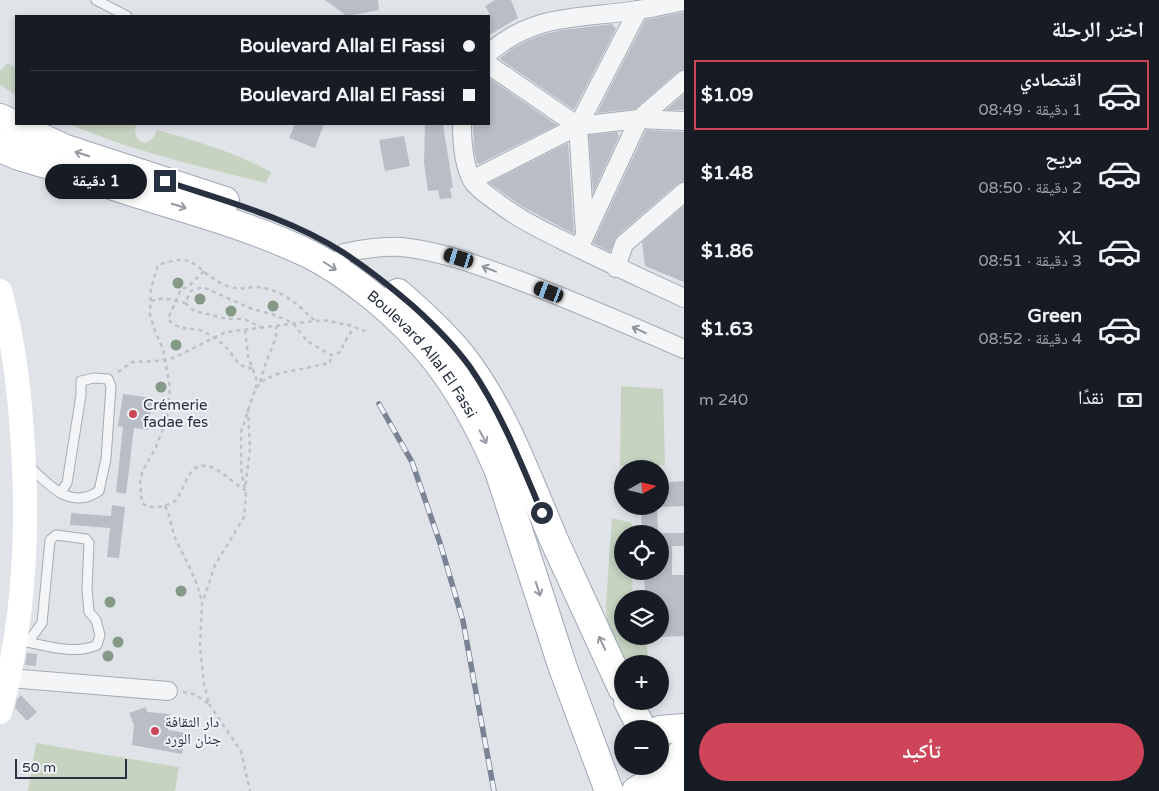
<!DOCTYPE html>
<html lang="ar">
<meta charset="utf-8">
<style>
:root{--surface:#171b24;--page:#242831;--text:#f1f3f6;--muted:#9ea1a6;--line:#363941;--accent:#ce4559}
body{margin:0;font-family:"Varela Round","Noto Naskh Arabic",sans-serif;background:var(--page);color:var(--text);direction:rtl;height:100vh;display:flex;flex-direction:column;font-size:19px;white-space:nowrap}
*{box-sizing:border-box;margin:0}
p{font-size:16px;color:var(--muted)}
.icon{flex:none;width:28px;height:28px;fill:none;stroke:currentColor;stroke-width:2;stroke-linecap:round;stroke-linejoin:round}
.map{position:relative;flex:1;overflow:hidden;direction:ltr}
.panel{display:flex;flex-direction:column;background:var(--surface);width:475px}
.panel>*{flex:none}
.banner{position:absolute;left:15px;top:15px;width:475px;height:110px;border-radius:0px;box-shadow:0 2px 8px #0003;direction:rtl;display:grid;align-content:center;height:110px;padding:0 15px;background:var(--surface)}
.needle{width:32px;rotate:82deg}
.controls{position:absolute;left:614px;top:460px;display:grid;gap:10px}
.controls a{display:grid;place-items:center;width:55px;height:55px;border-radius:50%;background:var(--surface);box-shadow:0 2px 8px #0003;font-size:25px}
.scale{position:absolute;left:15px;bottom:12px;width:112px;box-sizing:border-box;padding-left:5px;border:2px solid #293141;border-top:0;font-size:14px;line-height:18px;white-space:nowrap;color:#293141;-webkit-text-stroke:4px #f0f3f7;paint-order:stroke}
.end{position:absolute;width:22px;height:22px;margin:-11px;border:6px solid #293141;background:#fff;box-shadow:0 0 0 2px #fff}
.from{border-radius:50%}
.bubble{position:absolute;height:35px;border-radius:18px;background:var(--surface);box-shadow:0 2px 8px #0003;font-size:16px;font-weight:700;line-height:35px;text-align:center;direction:rtl}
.car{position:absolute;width:15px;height:30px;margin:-15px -8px;border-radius:6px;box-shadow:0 0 4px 1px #0007;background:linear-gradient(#222 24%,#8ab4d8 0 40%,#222 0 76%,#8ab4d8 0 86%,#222 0)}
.banner b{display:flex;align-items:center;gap:18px;height:48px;font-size:19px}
.banner b+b{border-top:1px solid var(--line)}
.banner i{width:12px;height:12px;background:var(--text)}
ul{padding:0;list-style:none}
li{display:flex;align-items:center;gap:15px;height:70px;margin:0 10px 8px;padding:0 5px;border:2px solid transparent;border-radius:0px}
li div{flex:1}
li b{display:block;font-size:19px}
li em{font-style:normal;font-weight:700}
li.active{border-color:var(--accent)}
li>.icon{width:45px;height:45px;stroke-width:1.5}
h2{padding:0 15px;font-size:22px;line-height:60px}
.pay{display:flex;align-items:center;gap:12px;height:55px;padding:0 15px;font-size:19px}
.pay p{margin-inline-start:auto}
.cta{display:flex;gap:10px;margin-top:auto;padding:10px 15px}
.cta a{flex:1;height:58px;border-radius:30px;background:var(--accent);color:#fff;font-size:20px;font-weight:700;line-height:58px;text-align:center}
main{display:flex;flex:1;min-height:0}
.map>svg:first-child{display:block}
.green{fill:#c6d3c1}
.building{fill:#b8bdc6}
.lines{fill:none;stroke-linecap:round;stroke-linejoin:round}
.lane-casing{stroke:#a5abb3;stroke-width:11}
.street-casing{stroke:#a5abb3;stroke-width:20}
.primary-casing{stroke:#a0a8b5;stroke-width:30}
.path{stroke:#bec2c8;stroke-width:2.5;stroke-dasharray:4 4;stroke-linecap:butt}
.lane{stroke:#f3f5f7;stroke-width:9}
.street{stroke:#f3f5f7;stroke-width:18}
.secondary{stroke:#fff;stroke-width:24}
.primary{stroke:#fff;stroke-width:28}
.rail-casing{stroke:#7a8393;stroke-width:5.5}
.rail{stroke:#f0f3f7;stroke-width:4;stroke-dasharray:11;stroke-linecap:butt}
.tree{fill:#869987}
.oneway{stroke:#9498a0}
.oneway2{stroke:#8e939c}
.route{stroke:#293141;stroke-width:6}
.poi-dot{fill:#ce4559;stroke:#f0f3f7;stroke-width:2}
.labels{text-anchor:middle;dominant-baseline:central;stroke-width:4;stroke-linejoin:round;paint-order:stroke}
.street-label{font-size:15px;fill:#293141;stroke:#f0f3f7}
.poi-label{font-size:15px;fill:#293141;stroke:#f0f3f7;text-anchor:start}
</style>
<main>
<section class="panel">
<h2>اختر الرحلة</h2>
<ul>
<li class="active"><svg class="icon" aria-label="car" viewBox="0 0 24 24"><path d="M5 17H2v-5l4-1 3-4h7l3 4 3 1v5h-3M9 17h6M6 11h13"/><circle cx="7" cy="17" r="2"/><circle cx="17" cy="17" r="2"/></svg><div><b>اقتصادي</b><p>1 دقيقة · 08:49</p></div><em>$1.09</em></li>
<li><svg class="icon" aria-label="car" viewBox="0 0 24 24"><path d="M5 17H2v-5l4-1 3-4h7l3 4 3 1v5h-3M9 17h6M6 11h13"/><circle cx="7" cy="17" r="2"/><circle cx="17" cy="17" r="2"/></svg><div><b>مريح</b><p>2 دقيقة · 08:50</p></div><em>$1.48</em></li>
<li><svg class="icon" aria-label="car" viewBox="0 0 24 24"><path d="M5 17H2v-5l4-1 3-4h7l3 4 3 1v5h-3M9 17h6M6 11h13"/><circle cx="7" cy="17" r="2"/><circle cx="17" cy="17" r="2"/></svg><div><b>XL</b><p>3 دقيقة · 08:51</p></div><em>$1.86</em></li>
<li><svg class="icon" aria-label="car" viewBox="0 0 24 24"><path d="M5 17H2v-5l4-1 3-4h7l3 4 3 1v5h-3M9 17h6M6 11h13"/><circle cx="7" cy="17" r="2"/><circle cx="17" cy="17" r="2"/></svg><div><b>Green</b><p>4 دقيقة · 08:52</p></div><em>$1.63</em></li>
</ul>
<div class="pay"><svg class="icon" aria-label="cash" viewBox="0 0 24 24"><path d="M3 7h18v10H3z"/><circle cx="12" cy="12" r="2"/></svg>نقدًا<p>240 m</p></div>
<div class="cta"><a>تأكيد</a></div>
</section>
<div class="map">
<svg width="684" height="791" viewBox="0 0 684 791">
<rect width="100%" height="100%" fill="#e0e4e9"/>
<g class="green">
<polygon points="7,63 16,68 16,95 0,85 0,71"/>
<path d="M70,124H136C131,142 149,152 157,130C196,141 235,152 271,172L266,183C202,167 131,151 70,124Z"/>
<polygon points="621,386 663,389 665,465 620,466"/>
<polygon points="612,518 632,523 632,534 622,534 622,571 632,571 633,599 622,599 622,636 645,636 649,664 625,664 607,626 606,603"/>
<polygon points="36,743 179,767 175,791 28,791"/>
</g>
<g class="building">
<polygon points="325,0 378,0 379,10 347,16"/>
<polygon points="495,0 511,0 518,18 489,35 489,13 485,6"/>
<polygon points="684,12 684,70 677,72 635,109 597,113 645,20"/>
<polygon points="612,24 616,29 574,110 501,60 500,58 512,49 528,40 545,34 562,30"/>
<polygon points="489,78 557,125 479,164 477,163 474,151 473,124 489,124"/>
<polygon points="684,94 684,110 666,110"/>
<polygon points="295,124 324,124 315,148 289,138"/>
<polygon points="425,124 443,124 453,188 450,188 452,198 440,199 438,190 428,191 424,163"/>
<polygon points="646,130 684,132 684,182 677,184 617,236 610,252 593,243"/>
<polygon points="617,132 619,136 593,193 589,135"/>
<polygon points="404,136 410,166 385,171 379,140"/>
<polygon points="568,143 574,233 574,234 523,207 489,183"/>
<polygon points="684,206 684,282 645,266 642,242"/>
<polygon points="123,394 153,398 148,430 134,428 126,494 116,492 123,427 118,426"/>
<polygon points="684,481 684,506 660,507 660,488 669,488 669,482"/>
<polygon points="112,505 125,507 119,558 107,557 110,528 70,525 71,513 111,516"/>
<polygon points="641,506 657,506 658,534 642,534"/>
<polygon points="660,533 684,533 684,546 672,546 672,575 684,575 684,636 660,637 660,599 645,599 644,571 660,571"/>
<polygon points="27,653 37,654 36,666 25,665"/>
<polygon points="21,695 37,712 27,721 15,708 17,699"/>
<polygon points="146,707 147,712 170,714 168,730 186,733 182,754 132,745 134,725 129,713"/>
</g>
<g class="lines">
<defs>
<g id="lane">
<polyline points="96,0 127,16"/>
<path d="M28,465C48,484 70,511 99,491L106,459L111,386L108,379L94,378L81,381V395L67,483L60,493"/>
<path d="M17,640C41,644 74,656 97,645L100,635L96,620L89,612L87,589L89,543L86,539L56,535L50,540L42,623L28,642"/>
</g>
<g id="street">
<path d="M489,53C535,12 582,19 638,10C654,8 669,4 684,1"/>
<polyline points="489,65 578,126 639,119 684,121"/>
<path d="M462,124C462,141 463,164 472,180C477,189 489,196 498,203C523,222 552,235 580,249C615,266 649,282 684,298"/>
<polyline points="578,126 585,233"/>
<polyline points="472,180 578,126 638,10"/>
<polyline points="579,248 639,119 684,80"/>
<path d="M344,253C363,249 381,246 401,247C442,251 480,266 518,280C574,301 629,325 684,349"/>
<polyline points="616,268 624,244 684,192"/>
<polyline points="9,678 168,691"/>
</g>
<g id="primary">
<polyline points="0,118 63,148 225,201"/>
<path id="s1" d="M0,148L19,156C62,168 103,183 145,196C201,213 257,229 309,254C329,264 348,277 366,291C431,342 467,396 499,471L563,668L609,791"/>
<path d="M398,293C420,312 442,332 460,354C503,408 527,477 554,540C576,589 599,638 622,688"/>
<polyline points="628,701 642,729"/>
<polyline points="660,730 684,728"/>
<polyline points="669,782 680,755 684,753"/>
<path d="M636,791C651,781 668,777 684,789"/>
</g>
</defs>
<use href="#lane" class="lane-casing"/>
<use href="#street" class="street-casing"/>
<use href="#primary" class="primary-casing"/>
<g class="path">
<path d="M204,271L188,287L181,289L168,319C179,331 187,327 200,330C205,331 223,343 226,347C235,357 238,368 252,368"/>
<polyline points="151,301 164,298 185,303"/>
<path d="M263,328L244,319H227L194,311L185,303L191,291L203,287L252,309L275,315L293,323L307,341L331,355L341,352C343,342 350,336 353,327"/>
<polyline points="245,330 248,356 256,378 256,389"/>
<polyline points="118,372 132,362 156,361 173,358 226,332 323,320 349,325 365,331"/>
<path d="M260,382C263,374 264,365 268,358C272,346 278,339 276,326"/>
<path d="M248,409L250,449L245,490C232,483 221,468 206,466C188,462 184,492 175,501C169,505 163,506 157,507C150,507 147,507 142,503L140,483L142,472L156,447L167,418L170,388L163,349L155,331L150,315L151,288L158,265C165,263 173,260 180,260C194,259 202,272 213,278C218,282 224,285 230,287C240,290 247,287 256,287C280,288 299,305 315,321"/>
<path d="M165,506C171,517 171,529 176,540C186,561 197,579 202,602"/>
<polyline points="183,692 194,694 209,704 204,683 200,647 202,604 215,565 244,517 246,496 241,468 241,432 253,395 260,382 277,374 330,363 331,355"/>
<polyline points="209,704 241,751 250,791"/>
</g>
<use href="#lane" class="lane"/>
<use href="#street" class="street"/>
<path class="secondary" d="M0,291C13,338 19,385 22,433C29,526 25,621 0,712"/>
<use href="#primary" class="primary"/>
<defs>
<polyline id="rail" points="379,404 412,462 440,543 463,621 494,791"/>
</defs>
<use href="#rail" class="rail-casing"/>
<use href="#rail" class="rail"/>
</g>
<g class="tree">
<circle cx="178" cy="283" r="5.5"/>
<circle cx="200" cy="299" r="5.5"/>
<circle cx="273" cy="306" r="5.5"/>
<circle cx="231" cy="311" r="5.5"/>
<circle cx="176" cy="345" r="5.5"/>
<circle cx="161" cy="387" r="5.5"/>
<circle cx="181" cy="591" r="5.5"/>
<circle cx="110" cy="602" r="5.5"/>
<circle cx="118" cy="642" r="5.5"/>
<circle cx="108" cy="656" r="5.5"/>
</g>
<defs><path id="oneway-shaft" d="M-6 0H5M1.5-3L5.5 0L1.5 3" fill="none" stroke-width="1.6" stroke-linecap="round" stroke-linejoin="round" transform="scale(1.25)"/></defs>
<g class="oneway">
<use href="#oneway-shaft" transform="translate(82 154) rotate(-162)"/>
<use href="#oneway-shaft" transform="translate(179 206) rotate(17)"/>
<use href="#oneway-shaft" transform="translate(330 266) rotate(32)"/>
<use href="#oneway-shaft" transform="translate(483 437) rotate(62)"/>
<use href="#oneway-shaft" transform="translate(538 589) rotate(72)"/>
<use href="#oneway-shaft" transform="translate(602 643) rotate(-115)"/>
</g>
<g class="oneway2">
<use href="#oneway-shaft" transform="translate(489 269) rotate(-159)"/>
<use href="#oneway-shaft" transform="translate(639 330) rotate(-156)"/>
</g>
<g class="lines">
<path class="route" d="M165,181C225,201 290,218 344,253C368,269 391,287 413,306C434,325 454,345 470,367C501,412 521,463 542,513"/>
</g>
<g class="poi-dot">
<circle cx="133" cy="414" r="5"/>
<circle cx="155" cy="731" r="5"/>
</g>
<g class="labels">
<g class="street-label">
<text stroke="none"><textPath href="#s1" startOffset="480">Boulevard Allal El Fassi</textPath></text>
</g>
<g class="poi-label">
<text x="143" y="405">Crémerie<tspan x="143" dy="17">fadae fes</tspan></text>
<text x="165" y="722">دار الثقافة<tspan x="165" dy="17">جنان الورد</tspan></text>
</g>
</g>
</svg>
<div class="controls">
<a><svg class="needle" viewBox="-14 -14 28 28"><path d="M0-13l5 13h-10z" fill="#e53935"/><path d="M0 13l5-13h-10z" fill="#9ea1a6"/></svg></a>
<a><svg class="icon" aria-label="locate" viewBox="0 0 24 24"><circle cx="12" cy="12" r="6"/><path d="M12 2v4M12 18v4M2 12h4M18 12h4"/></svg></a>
<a><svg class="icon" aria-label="layers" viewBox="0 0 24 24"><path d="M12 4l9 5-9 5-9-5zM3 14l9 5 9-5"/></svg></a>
<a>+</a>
<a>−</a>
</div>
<div class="scale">50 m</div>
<i class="end from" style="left:542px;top:513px"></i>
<i class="end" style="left:165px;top:181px"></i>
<div class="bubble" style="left:45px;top:164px;width:102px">1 دقيقة</div>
<i class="car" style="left:459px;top:258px;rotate:287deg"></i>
<i class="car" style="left:549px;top:292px;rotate:291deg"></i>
<div class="banner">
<b><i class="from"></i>Boulevard Allal El Fassi</b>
<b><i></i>Boulevard Allal El Fassi</b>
</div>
</div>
</main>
